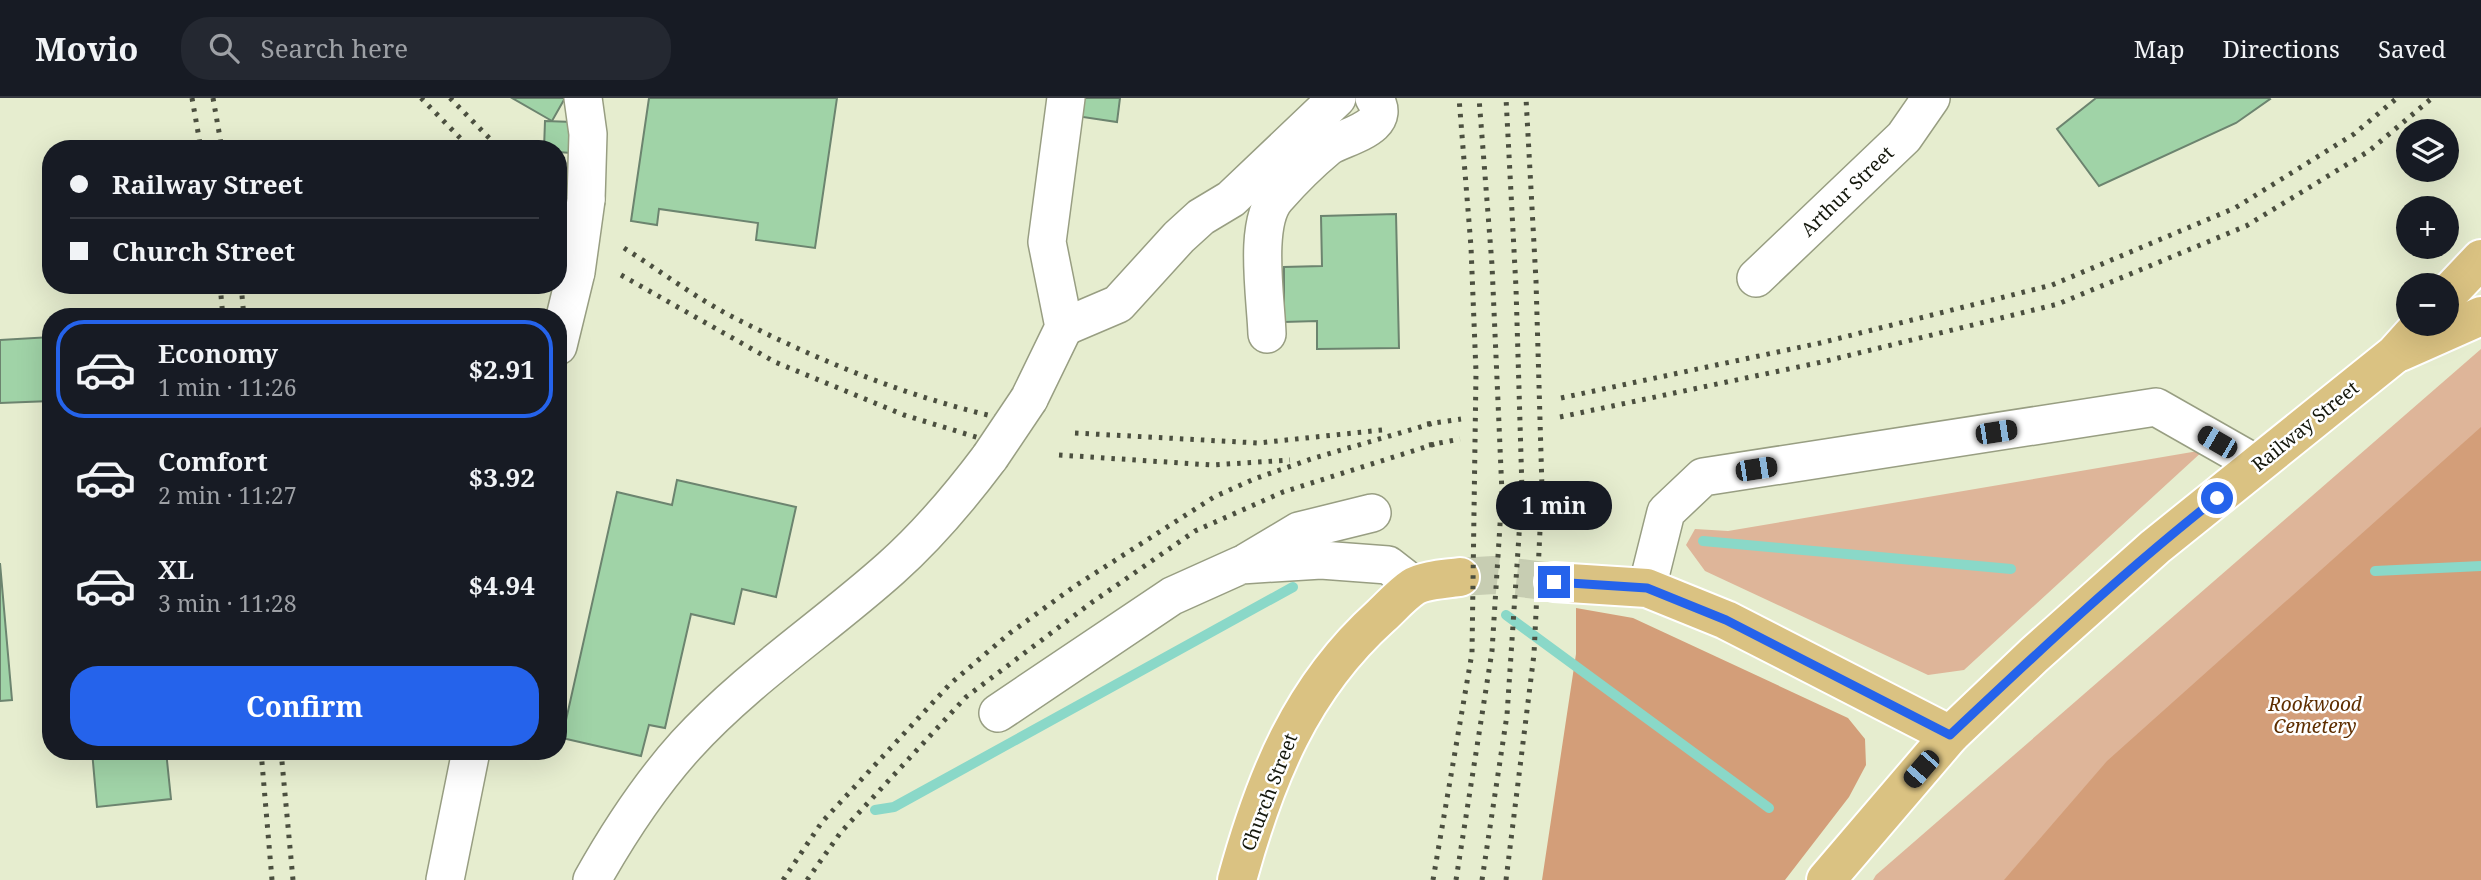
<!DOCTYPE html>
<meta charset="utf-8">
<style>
:root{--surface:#171b24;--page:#242831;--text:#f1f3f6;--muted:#9ea1a6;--line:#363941;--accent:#2563eb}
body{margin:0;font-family:"Noto Serif",serif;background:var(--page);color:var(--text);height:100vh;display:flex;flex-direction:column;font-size:26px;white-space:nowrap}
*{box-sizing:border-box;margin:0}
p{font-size:23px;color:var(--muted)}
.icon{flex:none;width:38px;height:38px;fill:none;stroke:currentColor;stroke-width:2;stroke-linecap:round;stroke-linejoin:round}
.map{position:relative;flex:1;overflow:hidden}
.drawer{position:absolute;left:42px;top:210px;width:525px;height:452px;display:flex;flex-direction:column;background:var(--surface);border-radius:28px;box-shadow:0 7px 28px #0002}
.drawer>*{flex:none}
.hud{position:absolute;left:42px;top:42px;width:525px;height:154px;border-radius:28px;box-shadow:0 7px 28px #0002;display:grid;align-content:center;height:154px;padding:0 28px;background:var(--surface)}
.buttons{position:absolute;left:2396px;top:21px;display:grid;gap:14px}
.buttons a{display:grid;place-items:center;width:63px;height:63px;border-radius:50%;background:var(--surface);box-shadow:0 7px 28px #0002;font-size:35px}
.end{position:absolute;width:32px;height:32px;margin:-16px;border:9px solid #2563eb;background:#fff;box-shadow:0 0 0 4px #fff}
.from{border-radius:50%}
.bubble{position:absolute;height:49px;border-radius:24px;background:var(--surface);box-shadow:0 7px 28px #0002;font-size:23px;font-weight:700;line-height:49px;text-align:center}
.car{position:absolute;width:21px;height:42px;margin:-21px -10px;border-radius:9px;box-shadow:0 0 5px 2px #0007;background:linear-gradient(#222 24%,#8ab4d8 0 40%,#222 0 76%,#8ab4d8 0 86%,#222 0)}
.hud b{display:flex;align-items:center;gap:24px;height:66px;font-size:26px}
.hud b+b{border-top:2px solid var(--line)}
.hud i{width:18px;height:18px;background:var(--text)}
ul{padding:12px 0 0;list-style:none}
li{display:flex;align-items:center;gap:21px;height:98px;margin:0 14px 10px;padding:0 14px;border:4px solid transparent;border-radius:28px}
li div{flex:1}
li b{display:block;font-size:26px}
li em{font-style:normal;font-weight:700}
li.current{border-color:var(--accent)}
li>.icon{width:63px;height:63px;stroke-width:1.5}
.primary-button{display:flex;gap:14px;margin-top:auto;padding:14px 28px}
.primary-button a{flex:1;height:80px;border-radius:28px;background:var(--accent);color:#fff;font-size:28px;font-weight:700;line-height:80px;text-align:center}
header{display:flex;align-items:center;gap:42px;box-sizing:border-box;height:98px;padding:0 35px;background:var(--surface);border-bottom:2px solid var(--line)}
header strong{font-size:33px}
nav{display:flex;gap:38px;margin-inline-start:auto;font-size:24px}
.search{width:490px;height:63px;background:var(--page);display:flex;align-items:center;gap:18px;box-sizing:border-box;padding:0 24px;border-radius:28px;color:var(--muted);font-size:26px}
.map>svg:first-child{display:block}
.green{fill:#deb599}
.forest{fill:#d39e79}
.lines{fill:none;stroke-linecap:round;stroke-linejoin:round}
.stream{stroke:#8ad8c8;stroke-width:10}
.building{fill:#a0d3a7;stroke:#6c846f;stroke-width:2}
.major-tunnel{stroke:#c7cdb2;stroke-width:38;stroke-dasharray:38 19;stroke-linecap:butt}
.minor-casing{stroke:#989e82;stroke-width:40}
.major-casing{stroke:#fff;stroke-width:42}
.minor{stroke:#fff;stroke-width:37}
.major{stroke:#dac282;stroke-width:38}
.rail{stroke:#4b4f3f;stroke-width:5;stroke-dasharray:3.5 7;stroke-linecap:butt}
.minor-bridge-casing{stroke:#989e82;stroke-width:40;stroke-linecap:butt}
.minor-bridge{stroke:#fff;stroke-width:37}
.route{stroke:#2563eb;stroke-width:9}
.labels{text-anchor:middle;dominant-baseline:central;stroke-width:5;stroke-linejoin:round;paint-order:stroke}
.street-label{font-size:19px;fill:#15180d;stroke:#fff}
.park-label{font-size:19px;font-style:italic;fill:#5e2e00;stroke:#fff}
</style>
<header>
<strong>Movio</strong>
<div class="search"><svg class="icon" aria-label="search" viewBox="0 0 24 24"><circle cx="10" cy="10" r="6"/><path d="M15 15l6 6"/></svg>Search here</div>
<nav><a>Map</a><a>Directions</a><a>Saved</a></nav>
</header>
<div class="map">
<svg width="2481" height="782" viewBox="0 0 2481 782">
<rect width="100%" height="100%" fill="#e6edcf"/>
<g class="green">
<polygon points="2481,251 2481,782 1873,782 1876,777"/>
<polygon points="2204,352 1964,572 1928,577 1705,473 1686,447 1695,431 1728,433"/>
</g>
<g class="forest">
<polygon points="2481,329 2481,782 2004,782 2107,663"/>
<polygon points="1576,510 1633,520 1848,620 1865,641 1866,667 1849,699 1785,782 1542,782 1576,556"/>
</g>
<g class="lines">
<g class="stream">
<polyline points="1703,443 2011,471"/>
<polyline points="2375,473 2481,468"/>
<polyline points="1506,517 1769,710"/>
<polyline points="875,712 894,709 1293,489"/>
</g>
</g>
<g class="building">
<polygon points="512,0 565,0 552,23"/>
<polygon points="649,0 837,0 815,150 756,142 758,125 659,111 657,127 631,123"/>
<polygon points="1078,0 1120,0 1117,24 1076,18"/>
<polygon points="2096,0 2269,0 2270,1 2236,25 2099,88 2057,31"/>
<polygon points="545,23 573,24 571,55 558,54 558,51 544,51"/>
<polygon points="1396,116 1399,250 1317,251 1317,223 1284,224 1284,169 1322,168 1321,118"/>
<polygon points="51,239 51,303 0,305 0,242"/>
<polygon points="677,382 796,409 776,499 742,491 734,526 691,516 665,630 649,627 641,658 562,640 617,394 672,407"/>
<polygon points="0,465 12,602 0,603"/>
<polygon points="92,653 166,653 171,701 97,709"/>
</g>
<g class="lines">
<polyline class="major-tunnel" points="1460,479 1494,477 1554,484"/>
<defs>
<g id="minor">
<polyline points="583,0 588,36 586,102"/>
<polyline points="1756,180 1904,39 1931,0"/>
<polyline points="1064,229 1118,206 1179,139 1201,119 1231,101 1337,0"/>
<path d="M1267,236C1266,201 1253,125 1277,99C1292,82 1309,65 1327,50C1339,39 1396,31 1374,0"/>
<polyline points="558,248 576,174"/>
<polyline points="1029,301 1064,229 1047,144 1066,0"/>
<polyline points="1247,464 1299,433 1372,415"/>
<polyline points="1647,490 1666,414 1703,379 2156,309 2258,367"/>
<polyline points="998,615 1172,498 1241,467 1321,462 1388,467 1415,488"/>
<polyline points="445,782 471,653"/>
<path d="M592,782C619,734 649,688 686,647C747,580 824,530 891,470C928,437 960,399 990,359"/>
</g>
<g id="major">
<polyline points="2446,198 2481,161"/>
<polyline points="2400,254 2481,218"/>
<polyline points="1554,484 1647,490 1726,522 1950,637"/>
<path d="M1237,782C1265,680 1301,590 1381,518C1391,509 1401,497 1413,489C1424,482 1446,481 1460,479"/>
<polyline points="1826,782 1950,637 2034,557 2155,449 2395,256 2422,226"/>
</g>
</defs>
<use href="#minor" class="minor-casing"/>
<use href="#major" class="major-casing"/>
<use href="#minor" class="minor"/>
<use href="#major" class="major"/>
<g class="rail">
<polyline points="192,0 201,51"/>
<polyline points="213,0 222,51"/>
<polyline points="421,0 471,51"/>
<polyline points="450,0 500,51"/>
<polyline points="558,101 577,116"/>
<polyline points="558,129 573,142"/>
<path d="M624,150C659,172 693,198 729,217C818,263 916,303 1015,323"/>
<polyline points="621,177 775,264 904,317 999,346"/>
<polyline points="220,187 223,219"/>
<polyline points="241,187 244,219"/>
<polyline points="1561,300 1820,245 2052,187 2235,110 2354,36 2397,0"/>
<polyline points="1560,319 1822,264 2058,206 2246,128 2369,53 2432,0"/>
<polyline points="1427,326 1461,321"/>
<polyline points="1075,335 1258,345 1382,332"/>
<polyline points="1429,347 1460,341"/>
<polyline points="1059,357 1212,367 1290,362"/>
<polyline points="261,653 272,782"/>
<polyline points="281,653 293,782"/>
<polyline points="783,782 822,724 950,586 1010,535 1075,488 1214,399 1254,381 1314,360 1434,325"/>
<polyline points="807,782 841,734 966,599 1091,505 1195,433 1283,394 1438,345"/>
<polyline points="1433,782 1472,555 1476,274 1471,149 1459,0"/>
<polyline points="1456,782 1492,553 1502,395 1492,167 1479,0"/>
<polyline points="1482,782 1507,617 1522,392 1516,190 1506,0"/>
<polyline points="1506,782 1534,556 1542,391 1536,183 1526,0"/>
</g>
<defs>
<g id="minor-bridge">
<polyline points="576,174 586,102"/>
<polyline points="990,359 1029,301"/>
</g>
</defs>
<use href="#minor-bridge" class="minor-bridge-casing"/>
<use href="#minor-bridge" class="minor-bridge"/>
</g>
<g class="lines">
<path class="route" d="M1554,484L1647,490L1726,522L1950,637C2037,555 2123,474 2217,400"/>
</g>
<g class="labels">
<g class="street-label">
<text transform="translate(1847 93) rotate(-44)">Arthur Street</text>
<text transform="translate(2305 328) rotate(-39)">Railway Street</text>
<text transform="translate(1269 694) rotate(-69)">Church Street</text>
</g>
<g class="park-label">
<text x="2315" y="606">Rookwood<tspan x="2315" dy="22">Cemetery</tspan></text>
</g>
</g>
</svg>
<div class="buttons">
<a><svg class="icon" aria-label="layers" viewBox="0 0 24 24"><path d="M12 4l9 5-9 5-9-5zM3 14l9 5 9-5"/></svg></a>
<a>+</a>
<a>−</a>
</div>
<i class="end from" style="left:2217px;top:400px"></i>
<i class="end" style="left:1554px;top:484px"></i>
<div class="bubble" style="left:1496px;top:383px;width:116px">1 min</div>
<i class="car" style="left:1996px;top:334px;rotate:81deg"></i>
<i class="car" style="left:2217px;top:344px;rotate:300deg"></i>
<i class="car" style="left:1756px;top:371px;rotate:81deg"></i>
<i class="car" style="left:1921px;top:671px;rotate:221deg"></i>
<div class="hud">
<b><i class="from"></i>Railway Street</b>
<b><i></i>Church Street</b>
</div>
<section class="drawer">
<ul>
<li class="current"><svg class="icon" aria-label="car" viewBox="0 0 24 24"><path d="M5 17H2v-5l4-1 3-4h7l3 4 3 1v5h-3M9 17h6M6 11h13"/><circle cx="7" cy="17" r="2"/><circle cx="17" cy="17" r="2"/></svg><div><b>Economy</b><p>1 min · 11:26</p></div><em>$2.91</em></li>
<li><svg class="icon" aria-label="car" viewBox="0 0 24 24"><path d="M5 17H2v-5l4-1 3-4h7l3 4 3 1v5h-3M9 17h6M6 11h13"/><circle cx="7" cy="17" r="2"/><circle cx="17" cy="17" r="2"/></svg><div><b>Comfort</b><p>2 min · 11:27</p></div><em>$3.92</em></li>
<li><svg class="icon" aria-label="car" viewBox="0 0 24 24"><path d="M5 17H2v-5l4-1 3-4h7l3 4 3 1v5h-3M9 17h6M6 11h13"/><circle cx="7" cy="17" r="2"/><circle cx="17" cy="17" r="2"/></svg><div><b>XL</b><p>3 min · 11:28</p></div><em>$4.94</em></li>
</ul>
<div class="primary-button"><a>Confirm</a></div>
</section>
</div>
